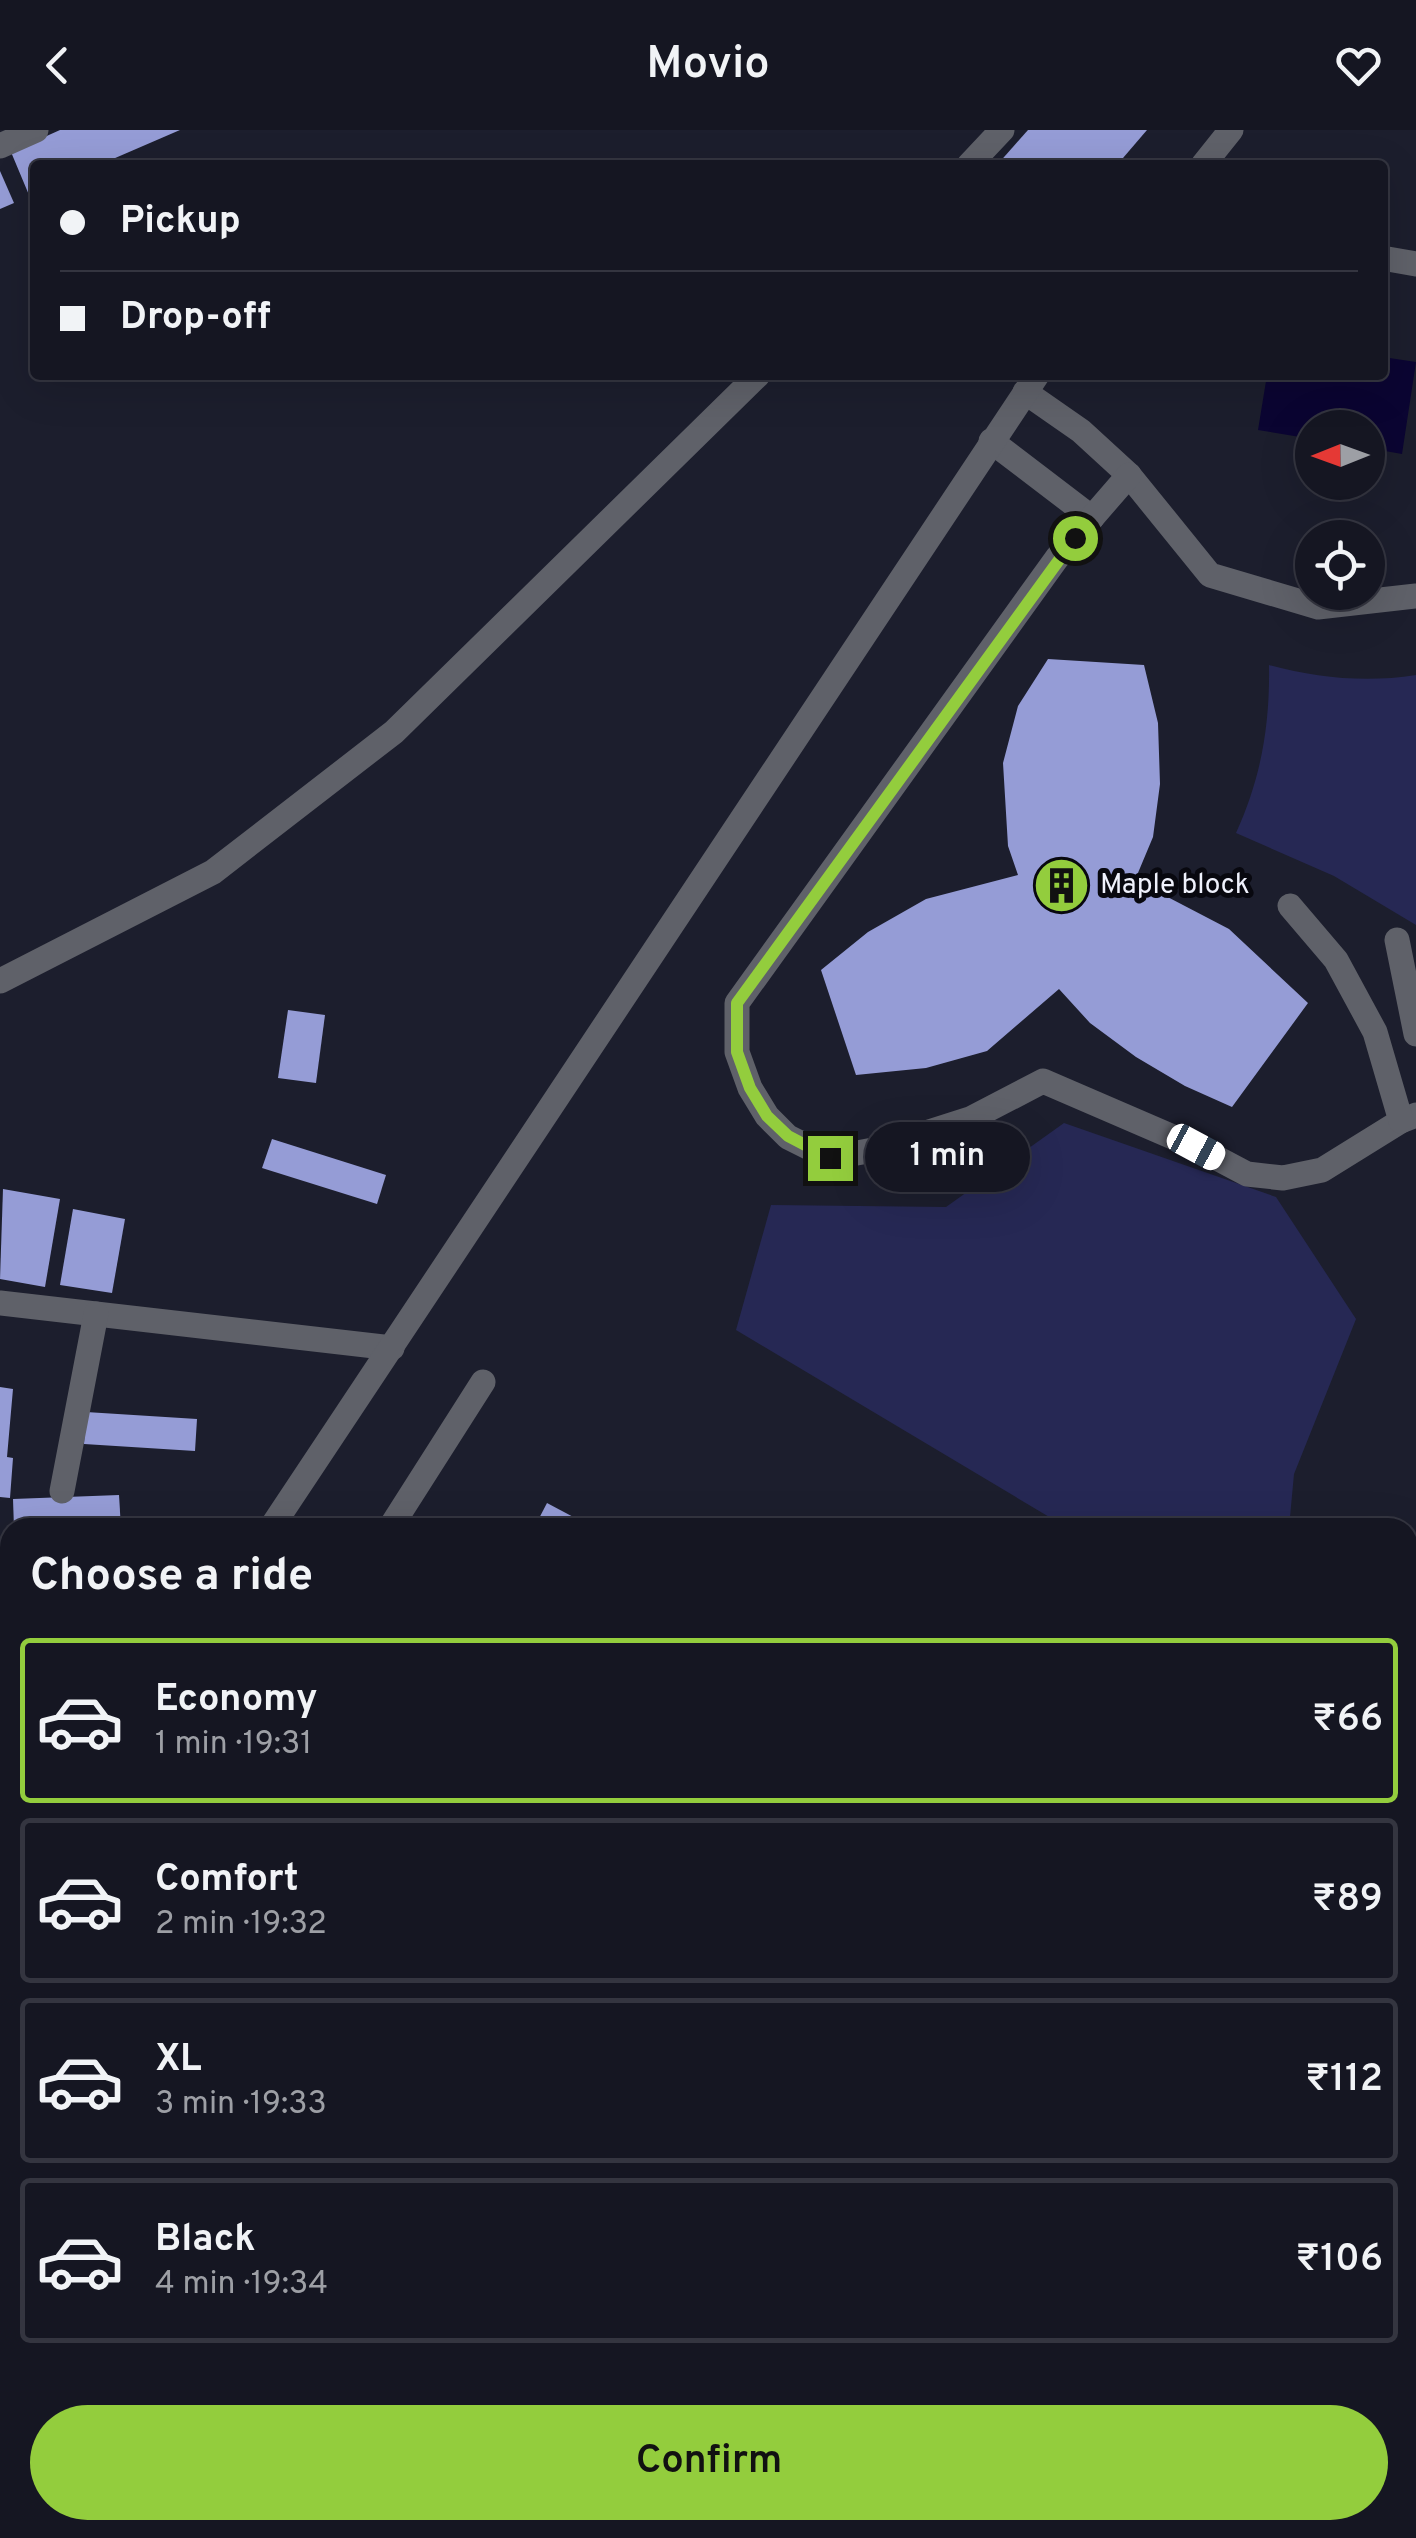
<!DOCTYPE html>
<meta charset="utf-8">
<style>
:root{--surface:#151622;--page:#22232f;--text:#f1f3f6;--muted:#9d9fa5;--line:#343540;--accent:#93cd3d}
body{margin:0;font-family:Overpass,sans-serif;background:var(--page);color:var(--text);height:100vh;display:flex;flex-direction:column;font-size:38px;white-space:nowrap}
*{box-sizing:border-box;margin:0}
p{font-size:32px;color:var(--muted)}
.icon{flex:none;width:55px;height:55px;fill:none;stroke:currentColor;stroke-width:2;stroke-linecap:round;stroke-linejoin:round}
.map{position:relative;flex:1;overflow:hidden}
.side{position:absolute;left:0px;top:1388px;width:1418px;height:1022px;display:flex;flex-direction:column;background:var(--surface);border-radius:30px 30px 0 0;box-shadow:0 10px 40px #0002,0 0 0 2px var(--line)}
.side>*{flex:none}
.banner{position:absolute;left:30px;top:30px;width:1358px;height:220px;border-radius:10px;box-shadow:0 10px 40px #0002,0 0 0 2px var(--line);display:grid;align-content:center;height:220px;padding:0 30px;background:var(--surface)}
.needle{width:65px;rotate:269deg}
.buttons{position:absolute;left:1295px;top:280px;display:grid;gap:20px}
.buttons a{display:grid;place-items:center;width:90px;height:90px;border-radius:50%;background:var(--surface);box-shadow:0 10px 40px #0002,0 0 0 2px var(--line);font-size:50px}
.end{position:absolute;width:45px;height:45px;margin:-22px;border:12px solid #93cd3d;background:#111;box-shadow:0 0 0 5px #111}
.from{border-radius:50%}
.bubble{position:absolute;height:70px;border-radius:35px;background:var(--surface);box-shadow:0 10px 40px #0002,0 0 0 2px var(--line);font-size:32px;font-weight:600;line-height:70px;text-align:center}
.car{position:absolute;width:30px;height:60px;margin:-30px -15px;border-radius:12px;box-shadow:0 0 8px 2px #0007;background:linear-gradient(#fff 24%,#345 0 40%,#fff 0 76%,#345 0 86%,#fff 0)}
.banner b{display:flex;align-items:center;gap:35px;height:95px;font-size:38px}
.banner b+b{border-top:2px solid var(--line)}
.banner i{width:25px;height:25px;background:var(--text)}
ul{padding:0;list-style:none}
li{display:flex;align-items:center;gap:30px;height:165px;margin:0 20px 15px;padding:0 10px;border:5px solid var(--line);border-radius:10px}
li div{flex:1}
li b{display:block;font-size:38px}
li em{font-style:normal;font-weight:600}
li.active{border-color:var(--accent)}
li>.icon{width:90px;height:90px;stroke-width:1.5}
h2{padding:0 30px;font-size:45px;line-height:120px}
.cta{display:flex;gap:20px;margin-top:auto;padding:20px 30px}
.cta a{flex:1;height:115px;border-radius:60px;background:var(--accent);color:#111;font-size:40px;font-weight:600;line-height:115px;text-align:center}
header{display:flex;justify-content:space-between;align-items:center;height:130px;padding:0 30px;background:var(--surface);font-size:45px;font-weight:600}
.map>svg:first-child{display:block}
.green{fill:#262854}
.water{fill:#0b0532}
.building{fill:#959cd6}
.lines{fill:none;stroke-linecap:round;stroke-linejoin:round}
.minor{stroke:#5f6169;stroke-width:25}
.route{stroke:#93cd3d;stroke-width:12}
.labels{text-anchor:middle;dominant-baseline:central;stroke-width:10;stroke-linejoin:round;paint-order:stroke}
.poi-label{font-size:28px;fill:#eff1fc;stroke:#08080f;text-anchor:start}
</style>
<header><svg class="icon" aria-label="back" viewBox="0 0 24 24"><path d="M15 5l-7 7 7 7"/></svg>Movio<svg class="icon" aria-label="heart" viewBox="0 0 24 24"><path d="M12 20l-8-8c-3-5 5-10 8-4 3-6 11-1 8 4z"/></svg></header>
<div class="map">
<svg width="1416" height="2408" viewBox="0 0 1416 2408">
<rect width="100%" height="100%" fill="#1c1e2d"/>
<g class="green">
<path d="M1269,535C1317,548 1366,553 1416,545V795L1334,746L1236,703C1261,648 1270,596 1269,535Z"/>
<polygon points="1064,993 1276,1067 1356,1189 1294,1344 1289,1398 1060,1397 1056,1391 736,1200 771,1075 946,1077"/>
</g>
<polygon class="water" points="1383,227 1416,232 1402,324 1368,318 1368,298 1312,298 1312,309 1258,300 1267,245 1382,245"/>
<g class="building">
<polygon points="60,0 180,0 99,35 35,35 35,63 29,65 11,22"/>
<polygon points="1028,0 1147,0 1117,35 997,35"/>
<polygon points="0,41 14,73 0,79"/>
<polygon points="1048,529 1144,535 1158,593 1160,654 1153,707 1135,750 1229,799 1308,873 1232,977 1185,956 1136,927 1090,893 1059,859 987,921 926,938 856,945 821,840 868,802 926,769 1018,745 1008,716 1003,633 1018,576"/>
<polygon points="288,880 325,885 316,953 278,948"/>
<polygon points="272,1009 386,1045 377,1074 262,1038"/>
<polygon points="3,1059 60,1069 45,1157 0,1149"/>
<polygon points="73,1079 125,1089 112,1163 60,1155"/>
<polygon points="0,1257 13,1259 7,1327 13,1328 10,1368 0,1367"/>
<polygon points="86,1282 197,1289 195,1321 84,1314"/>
<polygon points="119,1365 121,1398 14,1398 13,1369"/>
<polygon points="547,1373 594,1398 534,1398"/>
<polygon points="1415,1419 1416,1533 1414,1533 1408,1487"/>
<polygon points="4,1975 10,1977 10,2131 0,2129 0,1995"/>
<polygon points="0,2216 10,2221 10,2241 0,2258"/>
<polygon points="1408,2313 1416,2317 1416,2408 1131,2408 1116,2400 1408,2400"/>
<polygon points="10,2378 10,2400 259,2400 255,2408 0,2408 0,2396"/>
<polygon points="418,2400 498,2400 494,2408 419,2408 415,2405"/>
<polygon points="574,2400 718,2400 712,2408 569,2408"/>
</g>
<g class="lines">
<g class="minor">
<polyline points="0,16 36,0"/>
<polyline points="969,35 1002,0"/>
<polyline points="1203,35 1231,0"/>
<polyline points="1382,128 1416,134"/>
<polyline points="1025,262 1081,301 1129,345 1210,445 1318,477 1416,466"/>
<polyline points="991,311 1092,388"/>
<polyline points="1129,345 1057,428 737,873 737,922 750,958 767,986 788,1007 830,1028 873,1020 970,989 1043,951 1196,1017 1247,1044 1283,1048 1322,1040 1401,991 1416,985"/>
<polyline points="1290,776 1336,830 1375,902 1401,991"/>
<polyline points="1397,810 1416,904"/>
<polyline points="0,851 213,742 394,602 758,245"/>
<polyline points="0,1173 392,1218"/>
<polyline points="62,1361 96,1184"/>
<polyline points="271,1398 1037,245"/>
<polyline points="390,1398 483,1252"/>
<polyline points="1408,1630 1416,1635"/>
<polyline points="0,1797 10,1782"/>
<polyline points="0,1919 10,1903"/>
<polyline points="1408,1922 1416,1902"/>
<polyline points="1408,2026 1416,2044"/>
<polyline points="0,2180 10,2183"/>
<polyline points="0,2298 10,2281"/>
<polyline points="373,2400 383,2408"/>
<polyline points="307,2408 312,2400"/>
<polyline points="509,2408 513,2400"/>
</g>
</g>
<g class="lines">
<polyline class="route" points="830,1028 788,1006 767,986 750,958 737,922 737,873 1075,408"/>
</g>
<defs>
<symbol id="building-disc" viewBox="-11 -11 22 22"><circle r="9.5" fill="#93cd3d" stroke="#08080f"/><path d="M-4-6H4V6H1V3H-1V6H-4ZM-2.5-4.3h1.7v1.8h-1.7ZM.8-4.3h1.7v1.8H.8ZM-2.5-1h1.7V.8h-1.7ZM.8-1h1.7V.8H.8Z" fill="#111"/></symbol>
</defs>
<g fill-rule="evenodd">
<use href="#building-disc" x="1030" y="724" width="63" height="63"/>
</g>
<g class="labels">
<g class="poi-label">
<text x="1100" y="756">Maple block</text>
</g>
</g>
</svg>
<div class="buttons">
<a><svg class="needle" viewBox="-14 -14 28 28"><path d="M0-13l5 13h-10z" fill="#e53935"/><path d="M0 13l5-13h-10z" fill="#9d9fa5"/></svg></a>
<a><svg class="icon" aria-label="locate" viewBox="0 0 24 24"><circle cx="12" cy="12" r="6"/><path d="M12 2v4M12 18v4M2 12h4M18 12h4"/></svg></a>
</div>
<i class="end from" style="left:1075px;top:408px"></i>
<i class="end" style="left:830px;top:1028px"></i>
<div class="bubble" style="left:865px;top:992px;width:165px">1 min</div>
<i class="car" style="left:1196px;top:1017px;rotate:118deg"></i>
<div class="banner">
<b><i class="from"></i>Pickup</b>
<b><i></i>Drop-off</b>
</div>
<section class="side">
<h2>Choose a ride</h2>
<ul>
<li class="active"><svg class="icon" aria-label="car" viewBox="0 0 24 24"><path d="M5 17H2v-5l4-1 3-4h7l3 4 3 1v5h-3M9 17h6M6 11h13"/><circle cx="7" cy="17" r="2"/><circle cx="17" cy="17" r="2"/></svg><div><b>Economy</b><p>1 min · 19:31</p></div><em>₹66</em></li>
<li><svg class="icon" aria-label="car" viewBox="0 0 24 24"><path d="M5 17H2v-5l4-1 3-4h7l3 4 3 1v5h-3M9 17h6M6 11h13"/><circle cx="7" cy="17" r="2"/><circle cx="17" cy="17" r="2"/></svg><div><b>Comfort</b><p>2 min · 19:32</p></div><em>₹89</em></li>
<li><svg class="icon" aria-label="car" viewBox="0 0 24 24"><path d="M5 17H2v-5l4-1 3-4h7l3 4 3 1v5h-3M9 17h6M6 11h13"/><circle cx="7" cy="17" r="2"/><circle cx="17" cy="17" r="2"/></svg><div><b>XL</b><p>3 min · 19:33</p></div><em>₹112</em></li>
<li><svg class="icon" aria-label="car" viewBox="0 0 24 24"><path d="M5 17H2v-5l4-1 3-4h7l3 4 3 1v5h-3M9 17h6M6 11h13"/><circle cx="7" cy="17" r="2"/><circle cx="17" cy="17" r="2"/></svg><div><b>Black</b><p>4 min · 19:34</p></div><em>₹106</em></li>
</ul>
<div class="cta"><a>Confirm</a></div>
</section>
</div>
